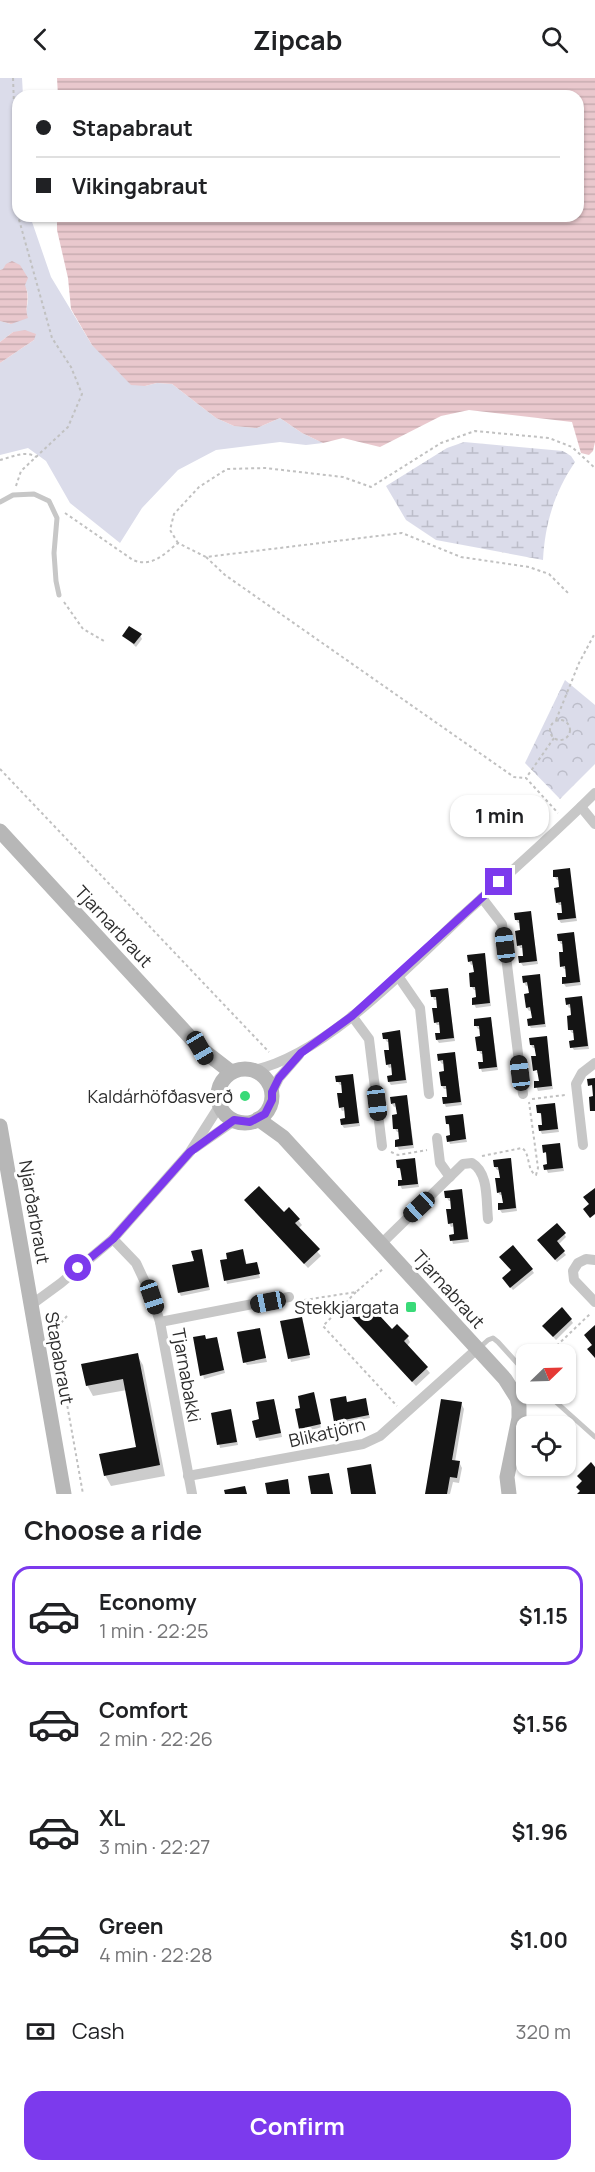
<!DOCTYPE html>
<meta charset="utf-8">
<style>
:root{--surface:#fff;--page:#f6f6f6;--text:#202124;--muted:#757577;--line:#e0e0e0;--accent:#7c3aed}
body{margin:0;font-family:Manrope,sans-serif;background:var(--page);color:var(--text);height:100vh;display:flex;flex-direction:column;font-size:22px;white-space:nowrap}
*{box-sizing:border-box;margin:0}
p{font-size:20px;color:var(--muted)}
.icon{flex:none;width:33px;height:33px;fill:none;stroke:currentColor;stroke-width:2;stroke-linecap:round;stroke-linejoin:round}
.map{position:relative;height:1416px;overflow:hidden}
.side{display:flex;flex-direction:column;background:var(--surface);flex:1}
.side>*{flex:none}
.guide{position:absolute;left:12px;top:12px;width:572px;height:132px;border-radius:18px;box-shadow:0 2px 4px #0004;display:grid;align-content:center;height:132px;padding:0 24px;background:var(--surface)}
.needle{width:39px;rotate:67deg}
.controls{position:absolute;left:516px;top:1266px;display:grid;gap:12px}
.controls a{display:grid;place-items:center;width:60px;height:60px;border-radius:12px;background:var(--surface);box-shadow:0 2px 4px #0004;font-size:30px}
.end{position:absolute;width:27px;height:27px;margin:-14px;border:8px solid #7c3aed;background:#fff;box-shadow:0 0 0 3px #fff}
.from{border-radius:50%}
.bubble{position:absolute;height:42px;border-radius:18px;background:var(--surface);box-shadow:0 2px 4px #0004;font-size:20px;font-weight:700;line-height:42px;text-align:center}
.car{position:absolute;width:18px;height:36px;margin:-18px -9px;border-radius:8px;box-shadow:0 0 4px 2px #0007;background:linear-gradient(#222 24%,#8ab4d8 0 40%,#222 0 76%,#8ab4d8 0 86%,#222 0)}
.guide b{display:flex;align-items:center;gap:21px;height:57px;font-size:22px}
.guide b+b{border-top:2px solid var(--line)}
.guide i{width:15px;height:15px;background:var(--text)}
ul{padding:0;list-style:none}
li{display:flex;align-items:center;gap:18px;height:99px;margin:0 12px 9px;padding:0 12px;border:3px solid transparent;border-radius:18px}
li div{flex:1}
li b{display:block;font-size:22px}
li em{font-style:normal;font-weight:700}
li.selected{border-color:var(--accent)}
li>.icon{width:54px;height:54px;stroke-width:1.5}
h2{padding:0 24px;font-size:27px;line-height:72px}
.pay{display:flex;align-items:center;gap:15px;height:66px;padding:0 24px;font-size:22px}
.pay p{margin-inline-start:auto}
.action{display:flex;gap:12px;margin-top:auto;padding:12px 24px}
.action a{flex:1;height:69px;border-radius:18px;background:var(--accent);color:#fff;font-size:24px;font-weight:700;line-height:69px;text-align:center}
header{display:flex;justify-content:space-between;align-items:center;height:78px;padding:0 24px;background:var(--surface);font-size:27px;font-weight:700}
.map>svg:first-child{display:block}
.grass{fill:#dbdcea}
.forest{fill:url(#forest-crowns)}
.wetland{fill:url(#wetland-marsh)}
.water{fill:url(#water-rules)}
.shadow{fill:#0003}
.building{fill:#141414}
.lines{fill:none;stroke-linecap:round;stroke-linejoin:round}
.path{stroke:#c1c1c1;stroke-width:2;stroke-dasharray:3 3;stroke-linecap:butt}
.lane{stroke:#c7c7c7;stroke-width:5}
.street{stroke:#c7c7c7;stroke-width:10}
.secondary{stroke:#b7b7b7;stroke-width:15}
.route{stroke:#7c3aed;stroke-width:8}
.poi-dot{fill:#39da78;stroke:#fff;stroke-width:2}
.labels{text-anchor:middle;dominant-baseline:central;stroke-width:6;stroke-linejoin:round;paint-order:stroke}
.street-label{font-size:18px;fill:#2d2d2d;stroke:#fff}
.poi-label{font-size:18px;fill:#2d2d2d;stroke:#fff;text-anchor:end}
</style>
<header><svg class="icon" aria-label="back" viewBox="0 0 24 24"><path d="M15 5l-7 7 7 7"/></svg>Zipcab<svg class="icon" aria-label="search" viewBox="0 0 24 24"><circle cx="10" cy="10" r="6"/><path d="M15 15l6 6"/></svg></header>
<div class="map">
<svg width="595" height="1416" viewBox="0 0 595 1416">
<defs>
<pattern id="forest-crowns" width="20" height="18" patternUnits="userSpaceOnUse" patternTransform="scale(1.5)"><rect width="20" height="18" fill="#dbdcea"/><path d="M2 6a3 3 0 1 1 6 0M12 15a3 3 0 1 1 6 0" fill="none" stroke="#bcbdc9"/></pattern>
<pattern id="wetland-marsh" width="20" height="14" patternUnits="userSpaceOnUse" patternTransform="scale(1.5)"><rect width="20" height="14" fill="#dbdcea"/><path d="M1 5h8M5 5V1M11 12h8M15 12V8" fill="none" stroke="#bcbdc9"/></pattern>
<pattern id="water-rules" width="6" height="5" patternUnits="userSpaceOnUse" patternTransform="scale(1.5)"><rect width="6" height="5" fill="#e9c8cd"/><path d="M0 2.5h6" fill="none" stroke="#c8acb0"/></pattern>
</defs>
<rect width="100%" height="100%" fill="#fff"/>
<path class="grass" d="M0,0H22L23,18H18V138H30L51,199L92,267L145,308L157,305L172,306L216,340L234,348L257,350L280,340L302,355L323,365L306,367L280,364L216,372L178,392L142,430L120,465L70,425L46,383L28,370L0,377V285L34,262L13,254L0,264V243L11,246L26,234C32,207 24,206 3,191L0,192Z"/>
<polygon class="forest" points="565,602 595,627 595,686 560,721 525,685"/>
<path class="wetland" d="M464,364L563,373L571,378L575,384C554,415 545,446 543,482L436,462L406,442L386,408L447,370Z"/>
<g class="water">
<polygon points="57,0 595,0 595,364 593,373 589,377 581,375 572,344 469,332 441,338 380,369 343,360 323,365 302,355 280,340 257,350 234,348 216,340 172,306 157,305 145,308 131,307 92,267 71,231 68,200 57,152 57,138 578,138 578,18 58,18"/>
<path d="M12,183L20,187L28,200L25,207C31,222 24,228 28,240L11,246L0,243V192L3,191L6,186Z"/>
<polygon points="25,252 36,256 34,262 0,285 0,264 13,254"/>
</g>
<g class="shadow">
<polygon points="140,557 142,561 136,569 124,558"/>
<polygon points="569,792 577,843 561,845 559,842 564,836 563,827 559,827 557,824 560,802 557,802 555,799"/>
<polygon points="530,835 538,886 523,888 521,885 525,879 524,870 520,870 519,867 522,854 521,845 518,845 516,842"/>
<polygon points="574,856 581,907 566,909 564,906 568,900 567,891 564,891 562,888 565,875 564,866 561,866 559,863"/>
<polygon points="484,877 491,928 476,930 474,926 478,921 477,912 474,912 472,909 475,895 474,886 471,887 469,883"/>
<polygon points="539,897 546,949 531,950 529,947 533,942 532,932 529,933 527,930 530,916 529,907 526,908 524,904"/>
<polygon points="447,912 455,963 439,965 437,962 442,956 441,947 437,947 435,944 439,931 438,922 434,922 433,919"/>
<polygon points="582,919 589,971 574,972 572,969 576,964 575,955 572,955 570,952 573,938 572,929 569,930 567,926"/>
<polygon points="491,941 498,992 482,994 481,991 485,985 484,976 481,976 479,973 481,951 478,951 476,948"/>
<polygon points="399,954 407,1005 391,1007 389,1004 394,998 393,989 389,990 387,986 391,973 390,964 387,964 385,961"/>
<polygon points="546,960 553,1011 538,1013 535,1005 540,1004 539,995 535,994 545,993 537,979 536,970 533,970 531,967"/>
<polygon points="454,976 462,1027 446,1029 444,1025 449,1020 447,1011 444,1011 442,1008 446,994 445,985 442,986 440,983"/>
<polygon points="352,997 360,1048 344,1050 342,1047 347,1041 346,1032 342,1033 340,1029 344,1016 343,1007 340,1007 338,1004"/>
<polygon points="407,1019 414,1070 399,1072 397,1068 401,1063 400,1054 397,1054 395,1051 398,1038 397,1028 394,1029 392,1026"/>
<polygon points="554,1027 559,1054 542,1056 540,1052 544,1048 543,1038 539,1035"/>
<polygon points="462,1038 467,1064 450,1066 449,1063 452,1059 451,1049 447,1046"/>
<polygon points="559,1066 564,1093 548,1095 545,1088 549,1087 548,1077 544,1074"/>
<polygon points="414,1082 419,1109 402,1111 400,1107 403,1103 402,1093 398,1090"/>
<polygon points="510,1082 517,1133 502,1135 500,1132 504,1126 503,1117 500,1117 498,1114 501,1101 500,1092 497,1092 495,1089"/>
<polygon points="461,1113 469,1164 453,1166 451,1158 456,1157 455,1148 451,1149 449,1145 453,1132 452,1123 449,1123 447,1120"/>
<polygon points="249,1127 283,1136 289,1131 302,1147 298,1151 321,1178 308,1190"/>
<polygon points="564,1156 566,1159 558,1167 566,1177 557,1184 541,1166"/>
<polygon points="243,1173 247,1187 256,1186 260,1200 227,1206 226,1202"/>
<polygon points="203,1176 210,1212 181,1218 179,1214 195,1184"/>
<polygon points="532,1192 534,1195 513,1212 506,1204"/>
<polygon points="301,1241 310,1280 291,1284 282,1245"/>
<polygon points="571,1242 573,1245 556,1262 546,1251"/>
<polygon points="357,1245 407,1259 410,1264 407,1268 430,1295 416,1308"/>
<polygon points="259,1251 267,1284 247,1287 245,1284"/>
<polygon points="217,1260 225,1295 204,1301 195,1261 206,1262"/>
<polygon points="137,1277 143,1287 165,1398 111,1408 105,1397 138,1370 127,1312 93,1318 87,1307"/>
<polygon points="314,1316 321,1350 302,1353 300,1350 302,1331"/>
<polygon points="274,1322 282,1359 259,1363 254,1344 261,1343"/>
<polygon points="365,1322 370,1340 337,1346 335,1343 347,1325"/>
<polygon points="461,1325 464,1331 455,1384 459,1384 462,1390 459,1405 453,1404 450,1416 427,1416"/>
<polygon points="213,1336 232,1336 238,1367 220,1370"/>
</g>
<g class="building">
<polygon points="129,548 142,556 134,566 122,558"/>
<polygon points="570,790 576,840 558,842 557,835 562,835 561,824 556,825 554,810 559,809 558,799 553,799 553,792"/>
<polygon points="531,833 537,883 519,885 518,878 523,878 522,867 517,868 515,853 520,852 519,842 515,842 514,835"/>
<polygon points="574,854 580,904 562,906 562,899 566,899 565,888 560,889 559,874 563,874 562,863 558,863 557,856"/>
<polygon points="485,875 490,925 472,927 472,920 476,919 475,909 470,909 469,895 474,894 472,883 468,884 467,877"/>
<polygon points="540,896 545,946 528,948 527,941 532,940 530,929 526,930 524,916 529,915 527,904 523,905 522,898"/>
<polygon points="448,910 454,960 436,962 435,955 440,955 439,944 434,945 433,937 432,930 437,930 436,919 431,919 430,912"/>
<polygon points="582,918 588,968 570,970 569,963 574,962 573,952 568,952 567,938 571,937 570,926 566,927 565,920"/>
<polygon points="491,939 497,989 479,991 478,984 483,984 482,973 477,973 475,959 480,958 479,948 474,948 474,941"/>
<polygon points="400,952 406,1002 388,1004 387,998 392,997 391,986 386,987 384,972 389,972 388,961 383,961 382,955"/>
<polygon points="547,958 552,1008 534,1010 534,1003 539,1003 537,992 533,993 532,985 531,978 536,978 534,967 530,967 529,960"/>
<polygon points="455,974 461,1024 443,1026 442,1019 447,1019 446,1008 441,1008 439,994 444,993 443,982 438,983 437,976"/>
<polygon points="353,996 359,1045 341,1047 340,1041 345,1040 344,1029 339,1030 337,1015 342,1015 341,1004 336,1004 335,998"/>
<polygon points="595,1000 595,1033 590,1033 589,1019 593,1018 592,1007 588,1008 587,1001"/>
<polygon points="407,1017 413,1067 395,1069 395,1062 399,1061 398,1051 393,1051 392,1037 397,1036 395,1025 391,1026 390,1019"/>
<polygon points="555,1025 558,1051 539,1053 538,1047 542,1047 541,1035 537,1035 536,1027"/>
<polygon points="463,1036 466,1061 447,1064 446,1058 450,1057 449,1046 446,1046 445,1038"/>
<polygon points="560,1065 563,1090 544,1092 543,1087 547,1086 546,1074 543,1075 542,1067"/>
<polygon points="415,1080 418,1106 398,1108 398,1102 402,1102 400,1090 397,1090 396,1082"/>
<polygon points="511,1080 516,1130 498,1132 498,1125 503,1125 501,1114 497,1115 496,1107 495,1100 500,1100 498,1089 494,1089 493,1082"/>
<polygon points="259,1108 284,1134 289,1129 300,1141 295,1145 320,1171 304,1186 244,1122"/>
<polygon points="595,1110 595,1136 590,1140 583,1131 589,1126 583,1119"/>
<polygon points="462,1111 468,1161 450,1163 449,1157 454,1156 453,1145 448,1146 447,1138 446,1131 451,1131 450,1120 445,1120 444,1113"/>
<polygon points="557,1145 566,1155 557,1163 565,1173 555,1182 537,1162"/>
<polygon points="513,1167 533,1191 510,1210 502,1200 511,1192 499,1179"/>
<polygon points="202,1171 209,1209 178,1215 172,1187 194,1183 191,1173"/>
<polygon points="243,1171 246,1186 257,1184 260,1196 224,1203 220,1182 227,1181 226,1175"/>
<polygon points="368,1225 392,1251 397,1246 409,1258 404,1263 428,1289 412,1304 352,1239"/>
<polygon points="562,1229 572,1241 553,1259 542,1248"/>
<polygon points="302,1239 310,1277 288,1281 280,1243"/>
<polygon points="595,1247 595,1280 587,1271 592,1267 584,1257"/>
<polygon points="260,1250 266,1280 243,1285 237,1254"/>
<polygon points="205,1257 206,1261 217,1259 224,1292 200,1298 193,1259"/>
<polygon points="138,1275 160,1387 104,1398 99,1376 136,1369 123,1301 86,1308 81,1286"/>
<polygon points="314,1314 321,1346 299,1351 295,1331 300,1330 298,1318"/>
<polygon points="346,1318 347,1324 366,1320 369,1337 334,1344 330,1321"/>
<polygon points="274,1321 281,1355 256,1360 252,1343 259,1341 256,1324"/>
<polygon points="441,1321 462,1324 452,1382 460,1383 457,1400 450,1399 447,1416 425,1416"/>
<polygon points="231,1331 237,1364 217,1367 211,1335"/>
<polygon points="591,1384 595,1389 595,1416 577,1416 580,1413 576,1409 582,1403 577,1398"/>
<polygon points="371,1386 376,1416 351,1416 347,1390"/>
<polygon points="329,1395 333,1416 311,1416 308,1398"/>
<polygon points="288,1401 290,1416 267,1416 265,1405"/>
<polygon points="245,1408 247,1416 225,1416 224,1412"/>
</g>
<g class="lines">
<g class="path">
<polyline points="13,0 18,134"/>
<path d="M0,382C12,379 25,372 36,379"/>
<polyline points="16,408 21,393 68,349 82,316 71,289 52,260 18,138"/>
<path d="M65,435L133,482C152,490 164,476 178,465L206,479L402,455L461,479L529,489L549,496L570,517"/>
<polyline points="178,465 170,452 174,436 199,409 227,391 265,390 343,399 371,409 441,365 475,353 549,360 572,369 595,390"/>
<polyline points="206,479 225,497 514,699 526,700"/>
<polyline points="64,524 83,551 104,563"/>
<circle cx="560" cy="652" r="10"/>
<polyline points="556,642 579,585 595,555"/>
<polyline points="554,660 526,700 558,735"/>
<polyline points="0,691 269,974"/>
<polyline points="532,1021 565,1017"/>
<polyline points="391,1074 398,1077 427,1072"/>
<path d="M482,1078L522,1070C531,1076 526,1092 536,1097L538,1090L529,1024"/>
<polyline points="356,1214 323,1248 397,1328"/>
<polyline points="298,1223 356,1214 384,1190"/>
<polyline points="67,1238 54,1253 83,1416"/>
<polyline points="548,1276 591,1235"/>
</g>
<g class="lane">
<polyline points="0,424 13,417 34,416 49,423 57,440 54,475 56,503 59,517"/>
<polyline points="478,1271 488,1262 493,1260 498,1264 526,1295"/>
<polyline points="547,1316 595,1359"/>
</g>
<g class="street">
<polyline points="581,729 595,746"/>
<polyline points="482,820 502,846 523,1016"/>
<polyline points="398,898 420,930 429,1016"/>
<polyline points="352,938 369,961 382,1068"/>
<path d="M254,992C325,977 408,889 461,839C506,798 552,758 595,715"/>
<polyline points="272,1014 279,1000 299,977"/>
<polyline points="437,1060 440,1085 450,1099"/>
<polyline points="583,1067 576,1006 582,995 595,985"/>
<polyline points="195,1070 234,1043"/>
<polyline points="113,1161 136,1185 152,1219 160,1244 192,1416"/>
<path d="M382,1165L463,1086L472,1085C489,1095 486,1123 488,1141"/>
<polyline points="595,1182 586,1181 578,1185 573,1193 574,1202 595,1224"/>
<polyline points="31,1227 61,1205 113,1161 190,1074 220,1027"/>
<polyline points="160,1244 289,1219"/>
<polyline points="188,1398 363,1366 380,1358 477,1271"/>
</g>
<g class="secondary">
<polyline points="0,753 200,970 231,994"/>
<circle cx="245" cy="1018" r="27"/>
<polyline points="258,1041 283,1059 505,1301 517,1320 519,1328 519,1340 507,1399 509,1416"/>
<polyline points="0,1048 64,1416"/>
</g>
</g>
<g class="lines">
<polyline class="route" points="78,1190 113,1161 190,1074 234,1042 250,1044 265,1036 272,1022 272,1014 279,1000 301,975 352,938 499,804"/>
</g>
<g class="poi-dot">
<circle cx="245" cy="1018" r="6"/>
<rect x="405" y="1223" width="12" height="12" rx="3"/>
</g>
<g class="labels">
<g class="street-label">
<text transform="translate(114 848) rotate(47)">Tjarnarbraut</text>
<text transform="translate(35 1134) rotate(80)">Njarðarbraut</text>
<text transform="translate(449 1211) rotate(48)">Tjarnabraut</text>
<text transform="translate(60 1280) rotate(80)">Stapabraut</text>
<text transform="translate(187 1297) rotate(80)">Tjarnabakki</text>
<text transform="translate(327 1354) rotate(-13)">Blikatjörn</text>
</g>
<g class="poi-label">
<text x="233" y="1018">Kaldárhöfðasverð</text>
<text x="399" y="1229">Stekkjargata</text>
</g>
</g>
</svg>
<div class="controls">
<a><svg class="needle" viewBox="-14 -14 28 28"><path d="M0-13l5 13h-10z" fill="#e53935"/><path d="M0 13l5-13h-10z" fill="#757577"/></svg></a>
<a><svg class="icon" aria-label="locate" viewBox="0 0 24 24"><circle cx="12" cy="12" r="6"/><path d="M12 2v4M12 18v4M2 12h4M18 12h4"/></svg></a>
</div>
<i class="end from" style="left:78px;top:1190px"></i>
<i class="end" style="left:499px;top:804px"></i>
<div class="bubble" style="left:450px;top:717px;width:99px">1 min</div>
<i class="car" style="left:505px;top:867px;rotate:353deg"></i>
<i class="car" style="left:200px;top:970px;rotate:150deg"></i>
<i class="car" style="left:520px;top:995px;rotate:353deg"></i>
<i class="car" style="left:377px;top:1025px;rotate:173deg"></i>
<i class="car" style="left:419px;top:1129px;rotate:227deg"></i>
<i class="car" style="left:152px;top:1219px;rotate:161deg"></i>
<i class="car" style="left:268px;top:1224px;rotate:259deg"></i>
<div class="guide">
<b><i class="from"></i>Stapabraut</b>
<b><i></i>Vikingabraut</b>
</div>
</div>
<section class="side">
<h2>Choose a ride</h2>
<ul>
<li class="selected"><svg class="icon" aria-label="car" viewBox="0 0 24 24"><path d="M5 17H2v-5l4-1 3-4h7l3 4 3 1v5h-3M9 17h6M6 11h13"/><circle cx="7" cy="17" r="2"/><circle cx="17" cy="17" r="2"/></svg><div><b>Economy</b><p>1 min · 22:25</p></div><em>$1.15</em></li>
<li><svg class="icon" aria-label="car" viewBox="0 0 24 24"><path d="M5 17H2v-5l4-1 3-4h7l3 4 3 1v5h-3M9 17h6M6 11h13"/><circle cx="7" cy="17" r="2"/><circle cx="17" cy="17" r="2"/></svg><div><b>Comfort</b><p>2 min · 22:26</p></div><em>$1.56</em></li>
<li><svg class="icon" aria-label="car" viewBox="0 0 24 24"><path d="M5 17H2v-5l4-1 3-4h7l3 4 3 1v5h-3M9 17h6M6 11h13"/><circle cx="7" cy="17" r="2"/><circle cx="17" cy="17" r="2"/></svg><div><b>XL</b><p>3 min · 22:27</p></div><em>$1.96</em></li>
<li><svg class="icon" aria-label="car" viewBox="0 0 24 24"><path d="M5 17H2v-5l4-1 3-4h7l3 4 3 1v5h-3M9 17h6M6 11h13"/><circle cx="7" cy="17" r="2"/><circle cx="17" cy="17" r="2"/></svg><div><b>Green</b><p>4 min · 22:28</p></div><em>$1.00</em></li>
</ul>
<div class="pay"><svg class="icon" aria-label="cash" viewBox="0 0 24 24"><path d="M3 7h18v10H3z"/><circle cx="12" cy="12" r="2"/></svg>Cash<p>320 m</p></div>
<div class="action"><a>Confirm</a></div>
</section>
